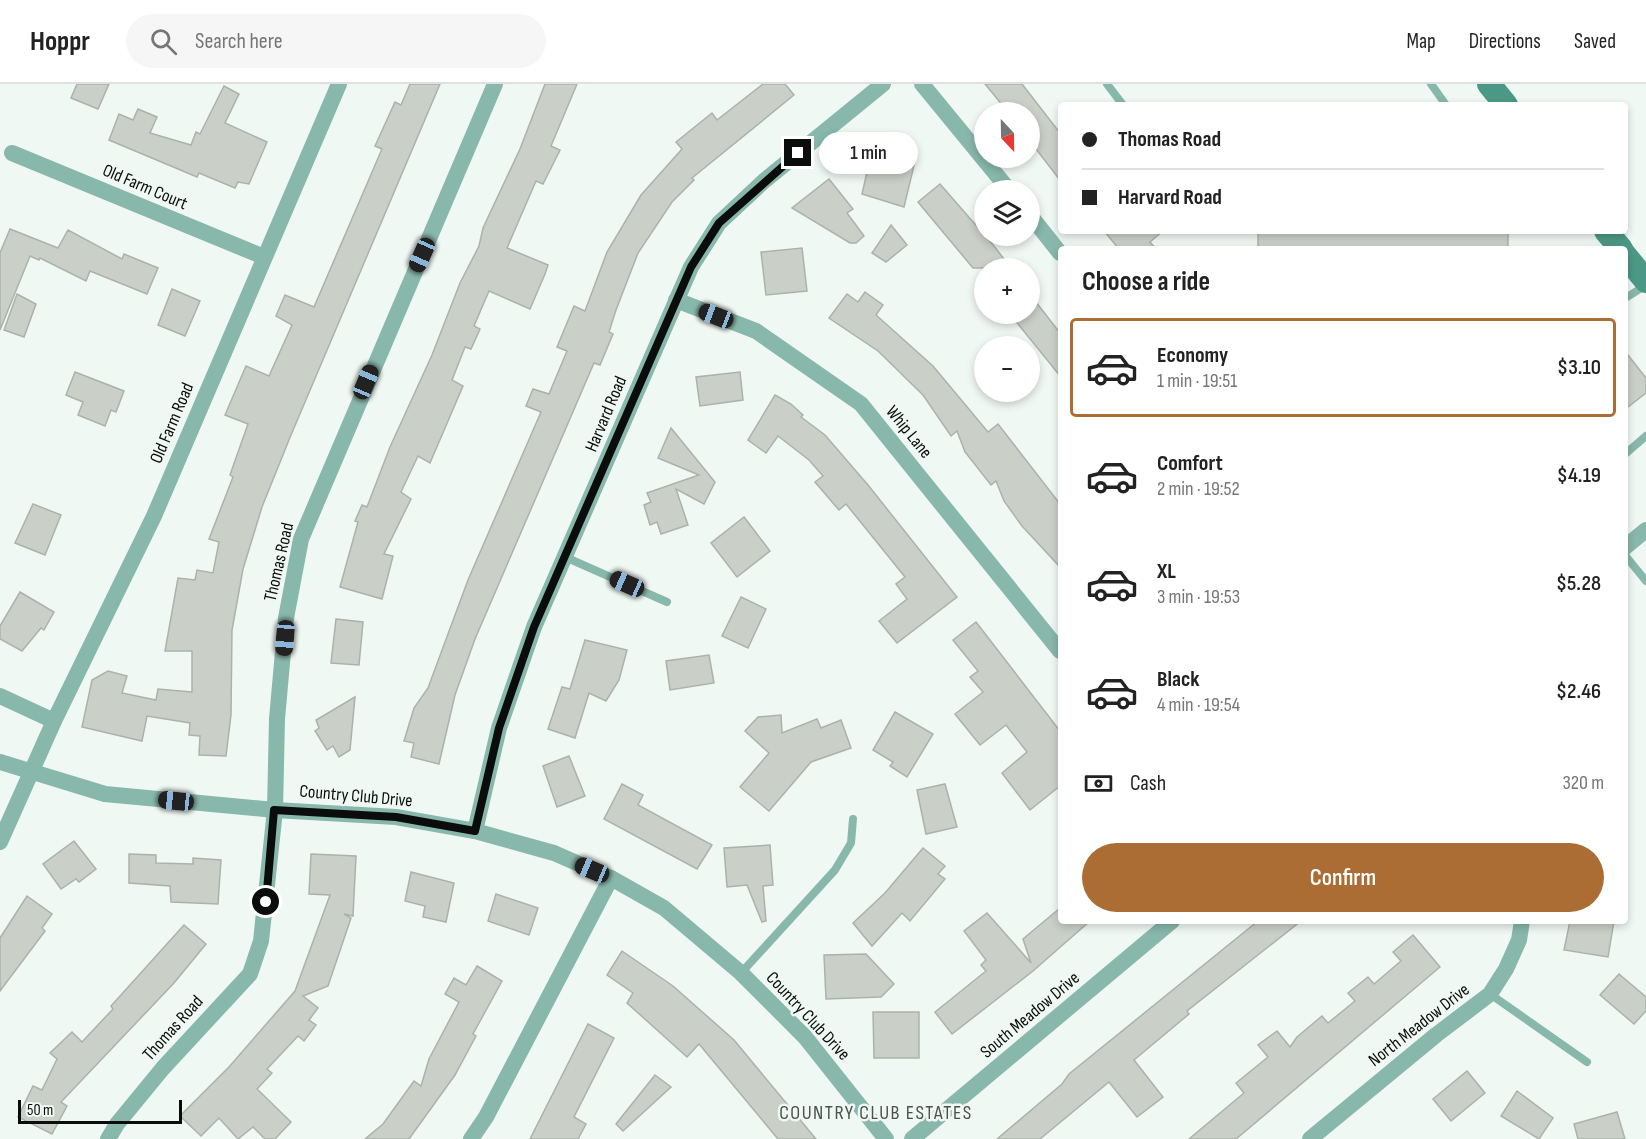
<!DOCTYPE html>
<meta charset="utf-8">
<style>
:root{--surface:#fff;--page:#f6f6f6;--text:#222;--muted:#767676;--line:#e0e0e0;--accent:#ac6d34}
body{margin:0;font-family:"Sofia Sans Condensed",sans-serif;background:var(--page);color:var(--text);height:100vh;display:flex;flex-direction:column;font-size:22px;white-space:nowrap}
*{box-sizing:border-box;margin:0}
p{font-size:20px;color:var(--muted)}
.icon{flex:none;width:33px;height:33px;fill:none;stroke:currentColor;stroke-width:2;stroke-linecap:round;stroke-linejoin:round}
.map{position:relative;flex:1;overflow:hidden}
.drawer{position:absolute;left:1058px;top:162px;width:570px;height:678px;display:flex;flex-direction:column;background:var(--surface);border-radius:6px;box-shadow:0 3px 9px #0003}
.drawer>*{flex:none}
.banner{position:absolute;left:1058px;top:18px;width:570px;height:132px;border-radius:6px;box-shadow:0 3px 9px #0003;display:grid;align-content:center;height:132px;padding:0 24px;background:var(--surface)}
.needle{width:39px;rotate:158deg}
.tools{position:absolute;left:974px;top:18px;display:grid;gap:12px}
.tools a{display:grid;place-items:center;width:66px;height:66px;border-radius:50%;background:var(--surface);box-shadow:0 3px 9px #0003;font-size:30px}
.scale{position:absolute;left:18px;bottom:15px;width:164px;box-sizing:border-box;padding-left:6px;border:3px solid #0a0d0b;border-top:0;font-size:16px;line-height:21px;white-space:nowrap;color:#0a0d0b;-webkit-text-stroke:4px #f0f8f3;paint-order:stroke}
.end{position:absolute;width:27px;height:27px;margin:-14px;border:8px solid #0a0d0b;background:#fff;box-shadow:0 0 0 3px #fff}
.from{border-radius:50%}
.bubble{position:absolute;height:42px;border-radius:21px;background:var(--surface);box-shadow:0 3px 9px #0003;font-size:20px;font-weight:600;line-height:42px;text-align:center}
.car{position:absolute;width:18px;height:36px;margin:-18px -9px;border-radius:8px;box-shadow:0 0 4px 2px #0007;background:linear-gradient(#222 24%,#8ab4d8 0 40%,#222 0 76%,#8ab4d8 0 86%,#222 0)}
.banner b{display:flex;align-items:center;gap:21px;height:57px;font-size:22px}
.banner b+b{border-top:2px solid var(--line)}
.banner i{width:15px;height:15px;background:var(--text)}
ul{padding:0;list-style:none}
li{display:flex;align-items:center;gap:18px;height:99px;margin:0 12px 9px;padding:0 12px;border:3px solid transparent;border-radius:6px}
li div{flex:1}
li b{display:block;font-size:22px}
li em{font-style:normal;font-weight:600}
li.active{border-color:var(--accent)}
li>.icon{width:54px;height:54px;stroke-width:1.5}
h2{padding:0 24px;font-size:27px;line-height:72px}
.pay{display:flex;align-items:center;gap:15px;height:66px;padding:0 24px;font-size:22px}
.pay p{margin-inline-start:auto}
.action{display:flex;gap:12px;margin-top:auto;padding:12px 24px}
.action a{flex:1;height:69px;border-radius:36px;background:var(--accent);color:#fff;font-size:24px;font-weight:600;line-height:69px;text-align:center}
header{display:flex;align-items:center;gap:36px;box-sizing:border-box;height:84px;padding:0 30px;background:var(--surface);border-bottom:2px solid var(--line)}
header strong{font-size:28px}
nav{display:flex;gap:33px;margin-inline-start:auto;font-size:21px}
.search{width:420px;height:54px;background:var(--page);display:flex;align-items:center;gap:15px;box-sizing:border-box;padding:0 21px;border-radius:33px;color:var(--muted);font-size:22px}
.map>svg:first-child{display:block}
.building{fill:#cad0c8;stroke:#acb2ab;stroke-width:1.5}
.lines{fill:none;stroke-linecap:round;stroke-linejoin:round}
.service{stroke:#88b7ab;stroke-width:8}
.minor{stroke:#88b7ab;stroke-width:16}
.secondary{stroke:#4c9887;stroke-width:24}
.route{stroke:#0a0d0b;stroke-width:8}
.labels{text-anchor:middle;dominant-baseline:central;stroke-width:5;stroke-linejoin:round;paint-order:stroke}
.street-label{font-size:18px;fill:#0a0d0b;stroke:#f0f8f3}
.neighbourhood-label{font-size:20px;letter-spacing:1.5px;fill:#4a524d;stroke:#f0f8f3}
</style>
<header>
<strong>Hoppr</strong>
<div class="search"><svg class="icon" aria-label="search" viewBox="0 0 24 24"><circle cx="10" cy="10" r="6"/><path d="M15 15l6 6"/></svg>Search here</div>
<nav><a>Map</a><a>Directions</a><a>Saved</a></nav>
</header>
<div class="map">
<svg width="1646" height="1055" viewBox="0 0 1646 1055">
<rect width="100%" height="100%" fill="#f0f8f3"/>
<g class="building">
<polygon points="77,0 109,0 98,25 71,14"/>
<polygon points="410,0 440,0 291,351 262,423 243,485 232,546 231,631 226,672 199,671 200,652 189,651 190,639 147,632 142,657 82,643 92,596 108,587 127,592 122,609 156,616 158,605 192,608 192,567 165,567 178,494 195,496 197,486 213,489 219,458 209,455 233,393 230,391 248,340 225,331 246,282 269,292 292,241 276,232 285,211 314,223 382,65 375,62 395,18 401,21"/>
<polygon points="545,0 577,0 551,62 560,66 543,100 536,97 507,164 548,181 545,190 530,225 489,207 474,242 480,245 471,265 465,263 452,296 463,302 430,379 418,372 401,408 411,415 384,470 393,472 382,515 340,503 358,438 355,437 362,421 367,423 390,363 432,271 460,199 479,162 483,144 520,65"/>
<polygon points="763,0 785,0 794,11 692,94 694,96 672,118 638,169 616,226 609,248 613,250 600,281 594,279 475,555 455,611 439,680 411,673 414,659 404,657 414,624 428,604 468,496 541,328 526,322 533,305 549,310 567,267 557,263 574,222 585,227 607,168 641,111 682,65 676,58 712,29 717,36"/>
<polygon points="985,0 1022,0 1060,49 1060,96 1029,56 1029,28 1008,28"/>
<polygon points="224,2 239,10 225,39 267,58 249,100 238,98 235,104 199,89 197,93 109,56 119,30 133,36 138,25 157,33 150,49 191,61 196,48 200,50"/>
<polygon points="885,61 917,69 904,123 862,110 873,62 884,65"/>
<polygon points="829,95 853,125 847,129 864,152 856,159 850,159 792,124"/>
<polygon points="940,100 994,162 1011,184 973,184 918,118"/>
<polygon points="891,141 907,161 886,178 872,169"/>
<polygon points="10,145 58,164 68,146 122,175 124,170 158,184 147,210 90,187 86,197 40,174 39,176 30,172 0,246 0,169"/>
<polygon points="1104,147 1163,147 1150,158 1156,165 1119,165"/>
<rect x="1258" y="147" width="250" height="18"/>
<polygon points="802,164 807,207 766,211 761,168"/>
<polygon points="172,205 200,217 185,252 158,241"/>
<polygon points="865,208 883,221 876,231 933,282 988,348 998,340 1060,420 1060,483 1022,442 1004,417 996,397 991,401 965,368 957,347 951,352 923,311 878,267 829,234 847,210 858,218"/>
<polygon points="1029,209 1060,249 1060,292 1010,230 1029,230"/>
<polygon points="17,210 36,220 24,253 4,246"/>
<polygon points="1624,266 1646,294 1646,309 1624,326"/>
<polygon points="75,288 124,307 116,328 111,326 105,342 78,331 83,318 66,311"/>
<polygon points="740,288 743,316 700,322 696,293"/>
<polygon points="775,311 791,320 803,331 801,333 825,351 868,401 957,513 897,559 879,537 907,515 896,500 905,493 846,420 839,426 815,398 823,392 809,376 778,352 766,369 748,356"/>
<polygon points="671,344 715,398 704,420 676,405 688,441 661,450 657,438 650,441 644,421 651,418 647,409 699,391 658,374"/>
<polygon points="33,420 61,431 45,471 15,459"/>
<polygon points="744,433 770,467 737,493 711,459"/>
<polygon points="20,508 54,528 44,546 41,544 22,567 0,555 0,542"/>
<polygon points="741,513 766,525 748,564 722,552"/>
<polygon points="336,535 363,538 359,581 331,579"/>
<polygon points="976,538 1060,647 1060,702 1030,726 1002,689 1027,668 1006,641 980,661 955,630 983,608 970,593 978,587 953,556"/>
<polygon points="585,556 627,566 619,596 606,617 589,609 575,654 548,645 562,603 570,605"/>
<polygon points="709,571 714,599 670,606 666,577"/>
<polygon points="355,613 350,666 339,673 333,662 327,666 315,647 319,644 316,636"/>
<polygon points="895,628 933,650 907,693 890,682 893,678 873,666"/>
<polygon points="781,631 782,649 817,635 821,644 841,636 851,664 811,678 769,727 740,703 769,669 745,647 758,633"/>
<polygon points="569,672 585,712 557,723 543,682"/>
<polygon points="622,700 643,711 638,721 712,761 697,785 604,735"/>
<polygon points="945,700 957,743 926,750 917,706"/>
<polygon points="74,757 96,785 79,798 76,795 61,805 43,780"/>
<polygon points="770,761 773,801 763,802 766,837 762,838 747,801 727,803 724,764"/>
<polygon points="923,764 945,782 938,790 945,795 910,837 902,829 872,862 853,839 885,809"/>
<polygon points="129,770 156,771 156,779 193,780 193,774 221,776 218,820 171,818 170,802 129,799"/>
<polygon points="311,770 356,772 353,832 344,830 351,834 328,902 303,912 318,924 309,936 316,941 304,957 298,952 267,985 272,989 257,1005 291,1038 275,1055 265,1055 253,1043 238,1055 219,1034 201,1052 180,1032 229,983 295,907 330,811 309,810"/>
<polygon points="411,788 454,799 446,838 423,833 425,822 405,817"/>
<polygon points="496,810 538,824 529,851 488,837"/>
<polygon points="27,812 52,830 42,844 45,847 0,907 0,854"/>
<polygon points="1060,824 1060,837 1090,837 1033,887 952,950 935,928 986,887 981,881 986,876 964,847 987,829 1031,879 1023,855"/>
<polygon points="1258,837 1301,837 1187,927 1189,930 1134,976 1163,1013 1137,1033 1109,998 1040,1055 997,1055 1062,1000 1069,990"/>
<polygon points="1570,837 1614,837 1608,873 1564,866"/>
<polygon points="184,841 206,860 174,899 61,1018 67,1022 52,1050 18,1033 33,1002 42,1006 57,975 50,969 72,948 82,958 113,925 111,922"/>
<polygon points="1413,851 1440,883 1236,1055 1189,1055 1244,1009 1236,999 1268,973 1258,961 1277,947 1290,963 1297,953 1322,932 1328,939 1355,917 1348,909 1368,893 1374,900 1401,877 1393,868"/>
<polygon points="622,867 673,902 734,956 816,1055 778,1055 699,960 687,973 627,919 633,909 607,891"/>
<polygon points="866,870 894,900 881,913 826,915 824,871"/>
<polygon points="477,882 502,897 473,950 476,952 455,991 409,1055 365,1055 383,1040 414,997 421,1002 429,975 459,918 445,910 454,894 466,901"/>
<polygon points="1619,890 1646,913 1646,927 1634,940 1600,911"/>
<polygon points="873,928 919,928 919,974 874,974"/>
<polygon points="588,940 614,954 574,1033 586,1040 578,1055 530,1055"/>
<polygon points="1467,987 1485,1009 1451,1037 1433,1015"/>
<polygon points="655,991 671,1003 623,1047 616,1040"/>
<polygon points="1517,1007 1553,1034 1539,1055 1501,1032"/>
<polygon points="1617,1028 1625,1055 1578,1055 1574,1040"/>
</g>
<g class="lines">
<g class="service">
<polyline points="1107,0 1123,21"/>
<polyline points="1431,0 1446,21"/>
<polyline points="1624,215 1646,201"/>
<polyline points="1624,371 1646,352"/>
<polyline points="1624,470 1646,497"/>
<polyline points="565,473 667,518"/>
<polyline points="741,889 835,786 851,759 853,735"/>
<polyline points="1490,910 1587,978"/>
</g>
<g class="minor">
<polyline points="922,0 1009,106"/>
<polyline points="12,69 264,173"/>
<polyline points="1029,130 1060,169"/>
<polyline points="676,216 756,247 861,320 1060,567"/>
<polyline points="1624,464 1646,446"/>
<polyline points="0,612 54,637"/>
<polyline points="0,678 105,710 275,726 396,733 475,747 554,769 611,794 664,824 741,889 805,953 886,1055"/>
<polyline points="475,747 499,644 534,543 691,183 719,139 764,97 883,0"/>
<polyline points="0,758 54,637 154,432 339,0"/>
<polyline points="108,1055 117,1040 163,984 250,890 261,857 275,726 277,635 286,534 301,455 495,0"/>
<polyline points="471,1055 486,1033 611,794"/>
<polyline points="912,1055 1172,837"/>
<polyline points="1310,1055 1436,951 1490,910 1506,885 1519,856 1522,837"/>
</g>
<g class="secondary">
<polyline points="1489,0 1506,21"/>
<polyline points="1606,147 1621,165"/>
<polyline points="1624,170 1646,197"/>
</g>
</g>
<g class="lines">
<polyline class="route" points="266,818 274,726 396,733 475,747 499,644 534,543 691,183 719,139 798,69"/>
</g>
<g class="labels">
<g class="street-label">
<text transform="translate(145 103) rotate(23)">Old Farm Court</text>
<text transform="translate(606 330) rotate(-67)">Harvard Road</text>
<text transform="translate(172 339) rotate(-67)">Old Farm Road</text>
<text transform="translate(909 348) rotate(51)">Whip Lane</text>
<text transform="translate(279 478) rotate(-77)">Thomas Road</text>
<text transform="translate(356 712) rotate(5)">Country Club Drive</text>
<text transform="translate(1030 931) rotate(-40)">South Meadow Drive</text>
<text transform="translate(808 932) rotate(47)">Country Club Drive</text>
<text transform="translate(1419 941) rotate(-38)">North Meadow Drive</text>
<text transform="translate(173 944) rotate(-48)">Thomas Road</text>
</g>
<g class="neighbourhood-label">
<text x="876" y="1029">COUNTRY CLUB ESTATES</text>
</g>
</g>
</svg>
<div class="tools">
<a><svg class="needle" viewBox="-14 -14 28 28"><path d="M0-13l5 13h-10z" fill="#e53935"/><path d="M0 13l5-13h-10z" fill="#767676"/></svg></a>
<a><svg class="icon" aria-label="layers" viewBox="0 0 24 24"><path d="M12 4l9 5-9 5-9-5zM3 14l9 5 9-5"/></svg></a>
<a>+</a>
<a>−</a>
</div>
<div class="scale">50 m</div>
<i class="end from" style="left:266px;top:818px"></i>
<i class="end" style="left:798px;top:69px"></i>
<div class="bubble" style="left:819px;top:48px;width:99px">1 min</div>
<i class="car" style="left:422px;top:171px;rotate:204deg"></i>
<i class="car" style="left:716px;top:232px;rotate:291deg"></i>
<i class="car" style="left:366px;top:298px;rotate:23deg"></i>
<i class="car" style="left:627px;top:500px;rotate:294deg"></i>
<i class="car" style="left:285px;top:554px;rotate:185deg"></i>
<i class="car" style="left:176px;top:717px;rotate:276deg"></i>
<i class="car" style="left:592px;top:786px;rotate:293deg"></i>
<div class="banner">
<b><i class="from"></i>Thomas Road</b>
<b><i></i>Harvard Road</b>
</div>
<section class="drawer">
<h2>Choose a ride</h2>
<ul>
<li class="active"><svg class="icon" aria-label="car" viewBox="0 0 24 24"><path d="M5 17H2v-5l4-1 3-4h7l3 4 3 1v5h-3M9 17h6M6 11h13"/><circle cx="7" cy="17" r="2"/><circle cx="17" cy="17" r="2"/></svg><div><b>Economy</b><p>1 min · 19:51</p></div><em>$3.10</em></li>
<li><svg class="icon" aria-label="car" viewBox="0 0 24 24"><path d="M5 17H2v-5l4-1 3-4h7l3 4 3 1v5h-3M9 17h6M6 11h13"/><circle cx="7" cy="17" r="2"/><circle cx="17" cy="17" r="2"/></svg><div><b>Comfort</b><p>2 min · 19:52</p></div><em>$4.19</em></li>
<li><svg class="icon" aria-label="car" viewBox="0 0 24 24"><path d="M5 17H2v-5l4-1 3-4h7l3 4 3 1v5h-3M9 17h6M6 11h13"/><circle cx="7" cy="17" r="2"/><circle cx="17" cy="17" r="2"/></svg><div><b>XL</b><p>3 min · 19:53</p></div><em>$5.28</em></li>
<li><svg class="icon" aria-label="car" viewBox="0 0 24 24"><path d="M5 17H2v-5l4-1 3-4h7l3 4 3 1v5h-3M9 17h6M6 11h13"/><circle cx="7" cy="17" r="2"/><circle cx="17" cy="17" r="2"/></svg><div><b>Black</b><p>4 min · 19:54</p></div><em>$2.46</em></li>
</ul>
<div class="pay"><svg class="icon" aria-label="cash" viewBox="0 0 24 24"><path d="M3 7h18v10H3z"/><circle cx="12" cy="12" r="2"/></svg>Cash<p>320 m</p></div>
<div class="action"><a>Confirm</a></div>
</section>
</div>
